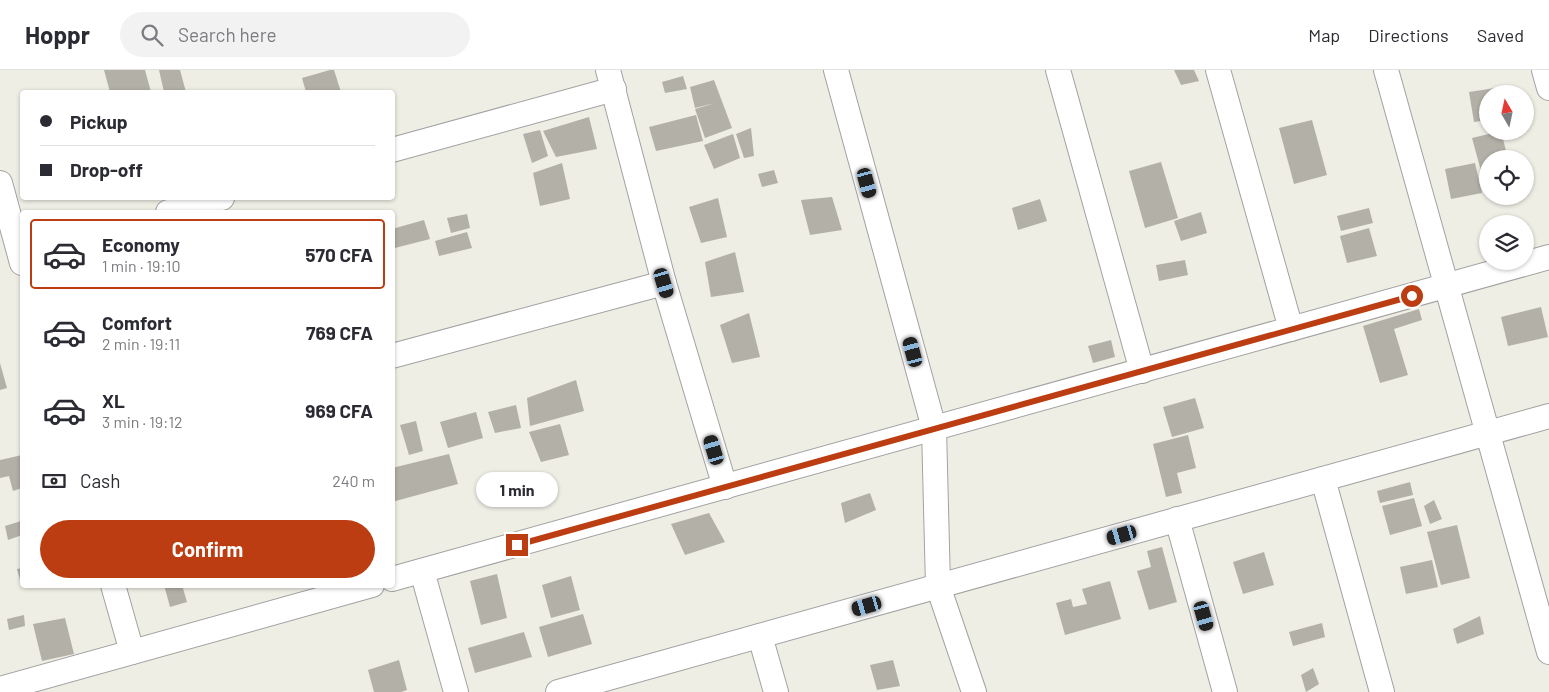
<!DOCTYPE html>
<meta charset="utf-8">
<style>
:root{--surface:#fff;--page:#f2f2f3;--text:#2b2b33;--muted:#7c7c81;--line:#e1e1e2;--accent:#bb3d11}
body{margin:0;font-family:Barlow,sans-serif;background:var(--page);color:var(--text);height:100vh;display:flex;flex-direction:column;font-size:19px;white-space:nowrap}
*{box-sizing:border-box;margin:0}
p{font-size:16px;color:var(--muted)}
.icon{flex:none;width:28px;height:28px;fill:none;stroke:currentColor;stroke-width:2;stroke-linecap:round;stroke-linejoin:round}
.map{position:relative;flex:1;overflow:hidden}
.details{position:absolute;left:20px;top:140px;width:375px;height:378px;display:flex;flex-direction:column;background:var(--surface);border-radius:5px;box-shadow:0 1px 4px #0004}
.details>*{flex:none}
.banner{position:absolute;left:20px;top:20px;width:375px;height:110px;border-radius:5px;box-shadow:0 1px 4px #0004;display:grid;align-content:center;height:110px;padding:0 20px;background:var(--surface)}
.needle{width:32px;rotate:351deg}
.fabs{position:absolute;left:1479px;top:15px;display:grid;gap:10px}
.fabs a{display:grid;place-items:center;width:55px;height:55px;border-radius:50%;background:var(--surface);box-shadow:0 1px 4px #0004;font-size:25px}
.end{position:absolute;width:22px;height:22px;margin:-11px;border:6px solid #bb3d11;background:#fff;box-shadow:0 0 0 2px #fff}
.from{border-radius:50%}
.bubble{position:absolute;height:35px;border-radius:18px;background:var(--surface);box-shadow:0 1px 4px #0004;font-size:16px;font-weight:700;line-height:35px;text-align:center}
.car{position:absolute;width:15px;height:30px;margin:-15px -8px;border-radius:6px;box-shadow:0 0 4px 1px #0007;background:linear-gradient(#222 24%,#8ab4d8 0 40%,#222 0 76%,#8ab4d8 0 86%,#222 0)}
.banner b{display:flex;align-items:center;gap:18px;height:48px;font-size:19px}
.banner b+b{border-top:1px solid var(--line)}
.banner i{width:12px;height:12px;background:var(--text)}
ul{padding:9px 0 0;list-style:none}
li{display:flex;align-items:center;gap:15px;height:70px;margin:0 10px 8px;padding:0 10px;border:2px solid transparent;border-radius:5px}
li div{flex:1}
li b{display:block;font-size:19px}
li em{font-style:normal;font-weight:700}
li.selected{border-color:var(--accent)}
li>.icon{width:45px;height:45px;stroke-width:1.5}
.pay{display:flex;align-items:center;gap:12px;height:55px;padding:0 20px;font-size:19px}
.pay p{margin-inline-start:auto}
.primary-button{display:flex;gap:10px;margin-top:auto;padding:10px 20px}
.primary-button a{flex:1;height:58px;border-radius:30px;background:var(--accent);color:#fff;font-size:20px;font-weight:700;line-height:58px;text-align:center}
header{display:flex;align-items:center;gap:30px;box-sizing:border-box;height:70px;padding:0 25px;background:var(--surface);border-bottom:1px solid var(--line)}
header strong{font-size:24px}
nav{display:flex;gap:28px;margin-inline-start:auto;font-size:18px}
.search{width:350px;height:45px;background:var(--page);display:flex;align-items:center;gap:12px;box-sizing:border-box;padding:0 18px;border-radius:28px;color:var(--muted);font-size:19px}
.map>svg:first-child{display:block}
.building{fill:#b3b0a8}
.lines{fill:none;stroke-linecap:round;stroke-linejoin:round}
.street-casing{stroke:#a2a2a2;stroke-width:26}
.street{stroke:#fff;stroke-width:24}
.route{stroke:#bb3d11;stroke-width:6}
</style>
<header>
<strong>Hoppr</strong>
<div class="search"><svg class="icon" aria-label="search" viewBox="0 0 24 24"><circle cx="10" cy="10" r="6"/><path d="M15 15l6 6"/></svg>Search here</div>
<nav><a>Map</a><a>Directions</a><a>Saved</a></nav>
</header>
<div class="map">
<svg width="1549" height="622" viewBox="0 0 1549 622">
<rect width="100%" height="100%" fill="#eeeee5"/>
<g class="building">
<polygon points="104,0 145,0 151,22 110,22"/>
<polygon points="159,0 180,0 186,22 164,22"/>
<polygon points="330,0 334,0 341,22 306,22 302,8"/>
<polygon points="1174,0 1194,0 1199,11 1181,15"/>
<polygon points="683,6 687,19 665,23 662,12"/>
<polygon points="714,10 732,58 705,68 695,39 715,33 695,38 690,17"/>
<polygon points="1495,18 1496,24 1488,24 1488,50 1474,52 1469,22"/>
<polygon points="696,45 703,71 656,81 649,57"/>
<polygon points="589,47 597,79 556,87 543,61"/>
<polygon points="1312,50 1327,105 1294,114 1279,58"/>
<polygon points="751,58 754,86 744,88 736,64"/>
<polygon points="540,60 548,86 532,93 523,64"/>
<polygon points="1501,61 1508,89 1488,89 1487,123 1472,68"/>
<polygon points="733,64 740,88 714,99 704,75"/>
<polygon points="1161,92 1178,148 1145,158 1129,101"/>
<polygon points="562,93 570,129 540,136 533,103"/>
<polygon points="1475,93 1482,123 1451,129 1445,99"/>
<polygon points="774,100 778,113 762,117 758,104"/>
<polygon points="832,127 842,160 810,165 801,130"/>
<polygon points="718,128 727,167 701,173 689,137"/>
<polygon points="1040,129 1047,151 1018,160 1012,138"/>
<polygon points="1369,138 1373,153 1341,161 1337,146"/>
<polygon points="1201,142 1207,163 1181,171 1174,151"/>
<polygon points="467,144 470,158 451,163 447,148"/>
<polygon points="424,150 430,169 395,178 392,159"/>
<polygon points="1369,158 1377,186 1347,193 1340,166"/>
<polygon points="467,162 472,178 439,186 435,171"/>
<polygon points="735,182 744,222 711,227 705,192"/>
<polygon points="1185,190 1188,205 1159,211 1156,195"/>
<polygon points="1541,237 1548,267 1508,276 1501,247"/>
<polygon points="1419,239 1422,250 1394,259 1408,305 1380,313 1363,256"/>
<polygon points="749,243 760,287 732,293 720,255"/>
<polygon points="1111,270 1115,287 1093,293 1088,276"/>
<polygon points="0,293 7,318 0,320"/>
<polygon points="576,310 584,341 530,356 527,328"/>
<polygon points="1195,328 1204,358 1172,367 1163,337"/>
<polygon points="516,335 521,358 495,363 488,342"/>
<polygon points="476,342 483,368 448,378 440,352"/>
<polygon points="416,351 423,381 409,385 400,355"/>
<polygon points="560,354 569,385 541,392 529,362"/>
<polygon points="1188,365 1196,398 1177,403 1182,423 1166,427 1153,374"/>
<polygon points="449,384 458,414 392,432 392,398"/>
<polygon points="22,385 22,418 13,421 9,406 0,408 0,390"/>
<polygon points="1410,412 1413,425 1380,433 1377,421"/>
<polygon points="870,423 876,440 845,453 841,433"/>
<polygon points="1414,428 1422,456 1390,465 1382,436"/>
<polygon points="1434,430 1442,449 1430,454 1424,436"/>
<polygon points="709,443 725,472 685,485 671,454"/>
<polygon points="21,451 22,465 8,470 5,456"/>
<polygon points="1457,455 1470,508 1441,515 1427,462"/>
<polygon points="1162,477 1177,532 1149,540 1137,501 1151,497 1147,481"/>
<polygon points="1264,482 1274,515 1243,524 1233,492"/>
<polygon points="1432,490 1438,517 1406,524 1400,497"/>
<polygon points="22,498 22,517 17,499"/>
<polygon points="497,504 507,548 481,555 470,511"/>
<polygon points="571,506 580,540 551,548 542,515"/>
<polygon points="1110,511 1121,549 1065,565 1056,533 1071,529 1073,537 1087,534 1082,519"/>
<polygon points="164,515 182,515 187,532 170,537"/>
<polygon points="583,544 592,574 548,587 539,557"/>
<polygon points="24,545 25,556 9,560 7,549"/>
<polygon points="1480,546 1484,564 1457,574 1453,559"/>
<polygon points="65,548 74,584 42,591 33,554"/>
<polygon points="1322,553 1325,567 1293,576 1289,562"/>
<polygon points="524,562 532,587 475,603 468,578"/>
<polygon points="399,590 407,620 401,622 374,622 368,600"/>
<polygon points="893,590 900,616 877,620 870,595"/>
<polygon points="1313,598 1319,614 1306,622 1301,605"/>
</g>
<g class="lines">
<defs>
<g id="street">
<polyline points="608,0 664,213 725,417"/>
<polyline points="836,0 934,358 938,516 974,622"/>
<polyline points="1058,0 1142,301"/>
<polyline points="1218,0 1291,259"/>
<polyline points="1386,0 1549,582"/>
<polyline points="1544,0 1549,18"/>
<polyline points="392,80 614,19"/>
<polyline points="0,113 22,193"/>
<polyline points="168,142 222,128"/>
<polyline points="392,286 664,213"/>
<polyline points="1323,409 1382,622"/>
<polyline points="1177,449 1225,622"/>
<polyline points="422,501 456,622"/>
<polyline points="392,509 1549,187"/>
<polyline points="113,515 132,582"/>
<polyline points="760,566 776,622"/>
<polyline points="0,619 372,515"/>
<polyline points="558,622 1549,346"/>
</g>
</defs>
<use href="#street" class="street-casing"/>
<use href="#street" class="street"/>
</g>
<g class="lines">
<polyline class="route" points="517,475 1412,226"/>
</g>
</svg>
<div class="fabs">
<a><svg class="needle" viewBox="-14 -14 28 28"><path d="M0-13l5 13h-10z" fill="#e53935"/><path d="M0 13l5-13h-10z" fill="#7c7c81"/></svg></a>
<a><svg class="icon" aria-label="locate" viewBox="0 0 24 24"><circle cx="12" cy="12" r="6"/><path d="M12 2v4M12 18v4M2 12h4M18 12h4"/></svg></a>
<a><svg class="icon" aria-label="layers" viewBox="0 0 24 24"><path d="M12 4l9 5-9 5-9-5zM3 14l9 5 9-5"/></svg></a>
</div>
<i class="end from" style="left:1412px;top:226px"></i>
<i class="end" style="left:517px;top:475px"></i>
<div class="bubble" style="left:476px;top:402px;width:82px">1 min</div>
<i class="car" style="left:867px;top:113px;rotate:165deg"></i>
<i class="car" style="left:664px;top:213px;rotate:163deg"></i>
<i class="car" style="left:913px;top:282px;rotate:345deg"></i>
<i class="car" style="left:714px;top:380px;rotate:343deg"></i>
<i class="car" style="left:1122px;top:465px;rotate:254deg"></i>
<i class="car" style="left:867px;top:536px;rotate:254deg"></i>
<i class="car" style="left:1204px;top:546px;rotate:164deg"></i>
<div class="banner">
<b><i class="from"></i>Pickup</b>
<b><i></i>Drop-off</b>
</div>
<section class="details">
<ul>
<li class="selected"><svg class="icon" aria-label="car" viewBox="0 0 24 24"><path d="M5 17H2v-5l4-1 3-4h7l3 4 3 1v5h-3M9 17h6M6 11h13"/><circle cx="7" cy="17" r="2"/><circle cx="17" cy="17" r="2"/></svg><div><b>Economy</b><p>1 min · 19:10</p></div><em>570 CFA</em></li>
<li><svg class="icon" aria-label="car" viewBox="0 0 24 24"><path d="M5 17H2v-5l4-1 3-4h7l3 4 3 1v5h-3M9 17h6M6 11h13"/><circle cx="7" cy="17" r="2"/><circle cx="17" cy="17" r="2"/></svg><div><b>Comfort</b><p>2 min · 19:11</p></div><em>769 CFA</em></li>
<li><svg class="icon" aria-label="car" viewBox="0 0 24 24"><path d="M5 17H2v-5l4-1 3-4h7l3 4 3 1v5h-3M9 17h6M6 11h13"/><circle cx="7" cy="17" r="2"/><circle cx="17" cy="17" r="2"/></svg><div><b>XL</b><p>3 min · 19:12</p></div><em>969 CFA</em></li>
</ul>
<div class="pay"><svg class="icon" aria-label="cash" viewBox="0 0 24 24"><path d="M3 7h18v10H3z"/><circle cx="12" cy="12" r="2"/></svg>Cash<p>240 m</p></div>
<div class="primary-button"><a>Confirm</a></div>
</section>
</div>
